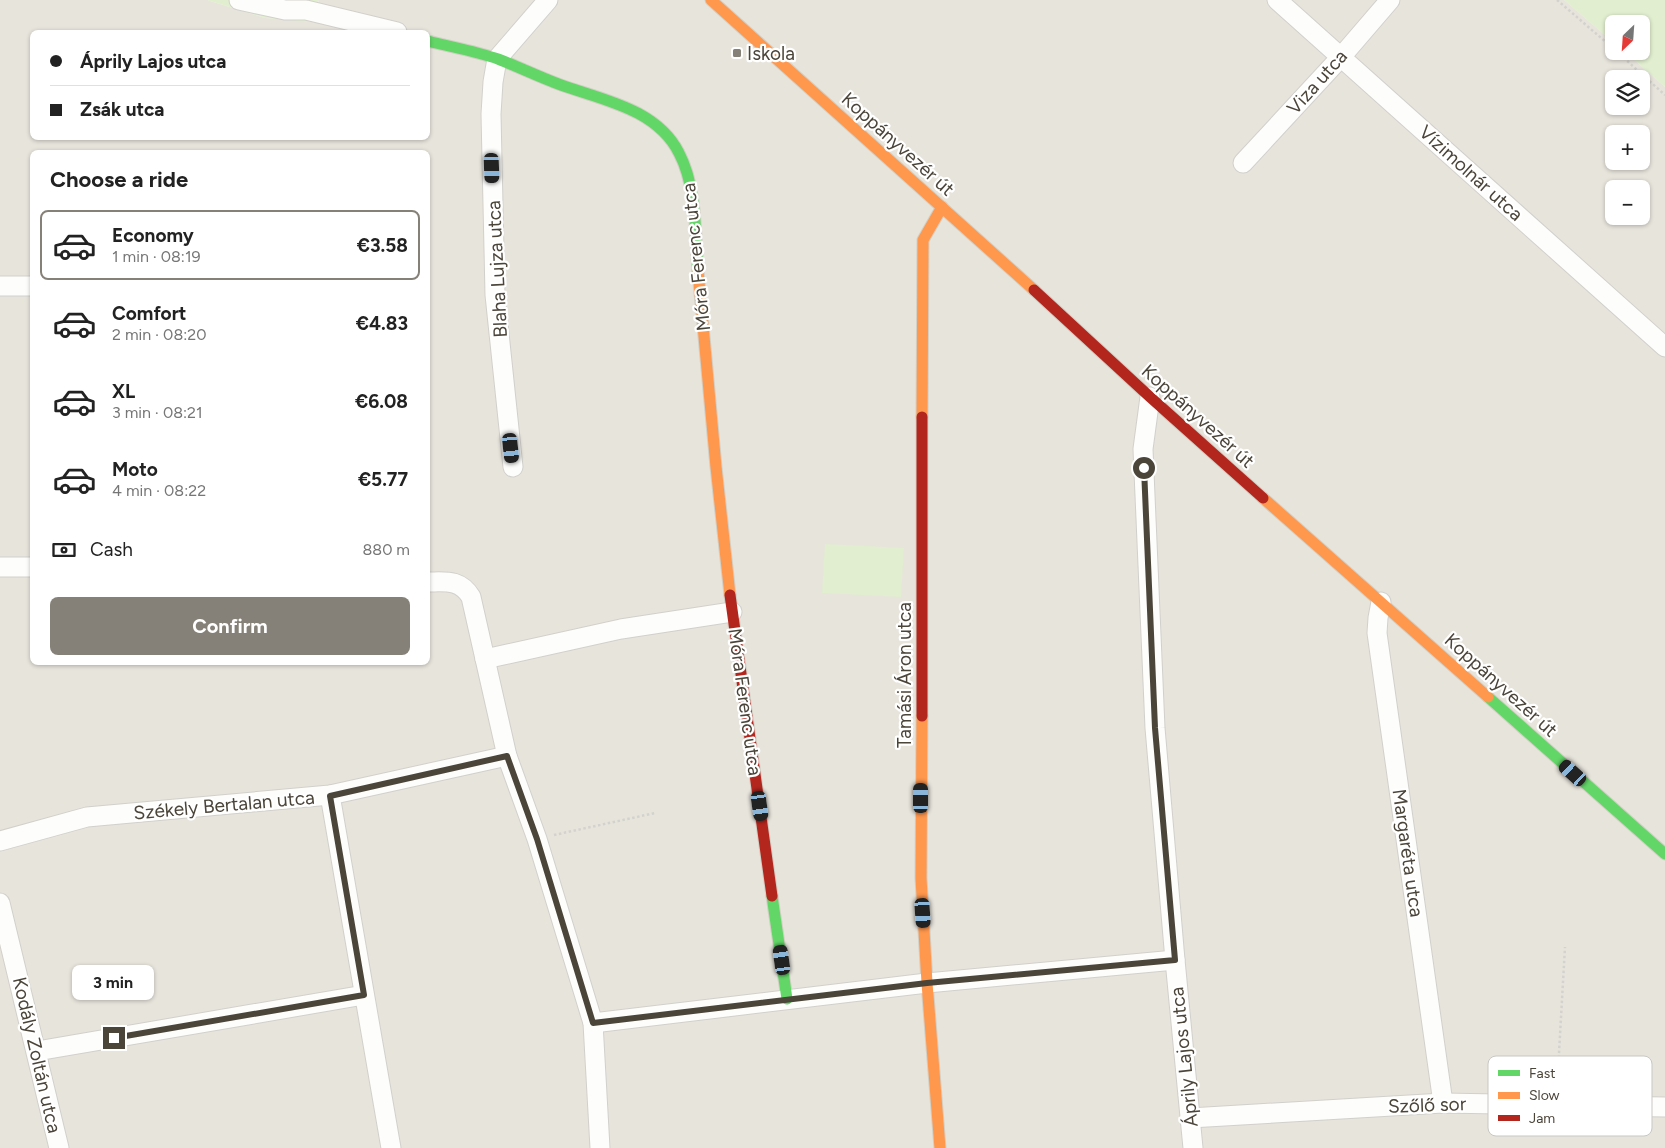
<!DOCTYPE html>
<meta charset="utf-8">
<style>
:root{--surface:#fff;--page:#f2f2f2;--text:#222;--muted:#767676;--line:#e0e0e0;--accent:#868178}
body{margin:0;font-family:Figtree,sans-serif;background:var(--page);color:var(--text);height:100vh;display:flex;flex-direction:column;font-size:19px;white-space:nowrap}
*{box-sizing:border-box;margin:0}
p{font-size:16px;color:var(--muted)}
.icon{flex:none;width:28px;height:28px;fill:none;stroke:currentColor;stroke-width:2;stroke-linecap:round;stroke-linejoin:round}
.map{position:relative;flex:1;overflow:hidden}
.side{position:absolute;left:30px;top:150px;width:400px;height:515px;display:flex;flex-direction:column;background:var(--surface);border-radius:8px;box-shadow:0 1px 4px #0004}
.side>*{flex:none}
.top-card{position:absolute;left:30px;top:30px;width:400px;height:110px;border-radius:8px;box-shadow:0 1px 4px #0004;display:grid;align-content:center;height:110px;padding:0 20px;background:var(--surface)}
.needle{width:32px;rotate:205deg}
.tools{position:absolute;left:1605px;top:15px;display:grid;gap:10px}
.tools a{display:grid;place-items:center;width:45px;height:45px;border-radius:8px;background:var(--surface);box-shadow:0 1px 4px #0004;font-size:25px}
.end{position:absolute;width:22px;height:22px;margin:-11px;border:6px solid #4b4439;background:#fff;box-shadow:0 0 0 2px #fff}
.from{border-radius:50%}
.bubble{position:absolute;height:35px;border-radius:8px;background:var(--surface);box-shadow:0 1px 4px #0004;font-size:16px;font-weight:700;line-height:35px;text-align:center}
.car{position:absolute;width:15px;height:30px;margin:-15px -8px;border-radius:6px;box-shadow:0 0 4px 1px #0007;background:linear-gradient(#222 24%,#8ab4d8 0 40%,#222 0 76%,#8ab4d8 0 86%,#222 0)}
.top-card b{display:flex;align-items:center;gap:18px;height:48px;font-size:19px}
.top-card b+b{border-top:1px solid var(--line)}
.top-card i{width:12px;height:12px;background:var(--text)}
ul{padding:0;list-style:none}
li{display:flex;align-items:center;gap:15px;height:70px;margin:0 10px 8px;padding:0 10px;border:2px solid transparent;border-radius:8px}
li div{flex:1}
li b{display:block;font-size:19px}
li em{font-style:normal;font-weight:700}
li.current{border-color:var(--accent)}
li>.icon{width:45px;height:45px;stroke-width:1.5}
h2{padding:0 20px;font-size:22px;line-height:60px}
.pay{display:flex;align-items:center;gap:12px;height:55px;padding:0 20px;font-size:19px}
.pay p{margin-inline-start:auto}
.action{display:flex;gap:10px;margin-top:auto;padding:10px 20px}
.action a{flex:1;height:58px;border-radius:8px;background:var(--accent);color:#fff;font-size:20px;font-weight:700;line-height:58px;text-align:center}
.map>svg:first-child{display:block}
.residential{fill:#e7e4dc;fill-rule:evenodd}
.green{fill:#e1eecf}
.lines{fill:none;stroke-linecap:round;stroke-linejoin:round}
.street-casing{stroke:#d2d0cb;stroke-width:21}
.fast-casing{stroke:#d3cfc5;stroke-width:13}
.slow-casing{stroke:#d3cfc5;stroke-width:13}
.jam-casing{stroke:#d3cfc5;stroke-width:13}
.path{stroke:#d3d2cc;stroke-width:2.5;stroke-dasharray:2.5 2.5;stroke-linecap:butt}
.street{stroke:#fdfdfc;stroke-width:19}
.fast{stroke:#63d668;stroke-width:11}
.slow{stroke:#ff974d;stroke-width:11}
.jam{stroke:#b3261e;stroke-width:11}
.route{stroke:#4b4439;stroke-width:6}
.poi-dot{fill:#868178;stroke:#fff;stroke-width:2}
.labels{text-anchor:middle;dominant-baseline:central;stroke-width:4.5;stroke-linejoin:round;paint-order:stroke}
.poi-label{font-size:19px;fill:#4b4439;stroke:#fff;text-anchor:start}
.street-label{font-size:19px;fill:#4b4439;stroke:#fff}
.key{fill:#fff;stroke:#c9c7c4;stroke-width:1}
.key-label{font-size:14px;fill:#4b4439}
</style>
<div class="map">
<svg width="1665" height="1148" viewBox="0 0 1665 1148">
<rect width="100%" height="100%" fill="#f4f2ee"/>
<path class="residential" d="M0,0H207L265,18L324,22L318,0H1564L1614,43V51H1624L1665,87V1148H0ZM32,32H428V138H32ZM1614,79H1641V106H1614ZM1614,134H1641V161H1614ZM32,152H428V662H32ZM1614,189H1641V216H1614Z"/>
<g class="green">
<polygon points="207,0 318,0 324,23 265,18"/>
<polygon points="1564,0 1665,0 1665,87 1624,51 1641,51 1641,24 1614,24 1614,43"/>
<polygon points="825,544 904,548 901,597 822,593"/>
</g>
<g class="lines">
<defs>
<g id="street">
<polyline points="239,0 285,10 306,10 397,32"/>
<polyline points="1277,0 1665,347"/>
<polyline points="1243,163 1341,57 1390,0"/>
<polyline points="0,286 32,286"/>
<polyline points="1150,397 1143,449 1155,728 1175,960 1193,1148"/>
<polyline points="513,467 495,295 491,114 493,82 497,59 548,0"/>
<polyline points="0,567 32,567"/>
<path d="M428,582C446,582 460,579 471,597L507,756L537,839L593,1023L600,1148"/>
<polyline points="1381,602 1378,618 1377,633 1443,1103"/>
<polyline points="485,659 621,629 732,612"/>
<polyline points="330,795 391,1148"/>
<polyline points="0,841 87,817 330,795 507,756"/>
<polyline points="0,903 59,1148"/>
<polyline points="593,1023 927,983 1175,960"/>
<polyline points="37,1051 364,995"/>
<polyline points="1190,1118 1443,1103 1665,1107"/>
</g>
<g id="fast">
<path d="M428,41C451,47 475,51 498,59C519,67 539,77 561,85C603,100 657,109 679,153C697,187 695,234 698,271"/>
<polyline points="1488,697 1665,854"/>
<polyline points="772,896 787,999"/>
</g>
<g id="slow">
<polyline points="711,0 1034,290"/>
<polyline points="698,271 716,467 730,595"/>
<polyline points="922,417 923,240 942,207"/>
<polyline points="1263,498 1488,697"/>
<polyline points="922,716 921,878 927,983 940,1148"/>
</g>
<g id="jam">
<polyline points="1034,290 1150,397 1263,498"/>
<polyline points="730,595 772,896"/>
<polyline points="922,716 922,417"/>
</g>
</defs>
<use href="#street" class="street-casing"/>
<use href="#fast" class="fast-casing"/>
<use href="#slow" class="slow-casing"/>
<use href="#jam" class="jam-casing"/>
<g class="path">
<polyline points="1557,0 1614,49"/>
<polyline points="1616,51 1665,95"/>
<polyline points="554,835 655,813"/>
<polyline points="1557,1088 1565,947"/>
</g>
<use href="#street" class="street"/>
<use href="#fast" class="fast"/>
<use href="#slow" class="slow"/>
<use href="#jam" class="jam"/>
</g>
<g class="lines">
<polyline class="route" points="114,1038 364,995 330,796 507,756 537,839 593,1023 927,983 1175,960 1155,728 1144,468"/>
</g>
<rect class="poi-dot" x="732" y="48" width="10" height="10" rx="2.5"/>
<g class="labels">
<g class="poi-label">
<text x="747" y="53">Iskola</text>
</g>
<g class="street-label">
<text transform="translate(1317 82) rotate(-48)">Viza utca</text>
<text transform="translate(898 144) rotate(42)">Koppányvezér út</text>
<text transform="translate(1471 173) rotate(42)">Vízimolnár utca</text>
<text transform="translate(696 257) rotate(-96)">Móra Ferenc utca</text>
<text transform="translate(497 269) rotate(-93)">Blaha Lujza utca</text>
<text transform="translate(1198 416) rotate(42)">Koppányvezér út</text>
<text transform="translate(904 675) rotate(-90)">Tamási Áron utca</text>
<text transform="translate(1501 685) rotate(42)">Koppányvezér út</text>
<text transform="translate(745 702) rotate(82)">Móra Ferenc utca</text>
<text transform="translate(224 805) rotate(-5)">Székely Bertalan utca</text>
<text transform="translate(1408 853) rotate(82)">Margaréta utca</text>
<text transform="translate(37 1055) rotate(77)">Kodály Zoltán utca</text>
<text transform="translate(1184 1057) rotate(-96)">Áprily Lajos utca</text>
<text transform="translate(1427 1105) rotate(-2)">Szőlő sor</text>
</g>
</g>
<rect x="1488" y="1056" width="164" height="80" rx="8" class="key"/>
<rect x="1498" y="1070" width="22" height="6" fill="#63d668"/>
<rect x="1498" y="1092" width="22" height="7" fill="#ff974d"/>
<rect x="1498" y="1115" width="22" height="6" fill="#b3261e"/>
<g class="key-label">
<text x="1529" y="1078">Fast</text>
<text x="1529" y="1100">Slow</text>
<text x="1529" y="1123">Jam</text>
</g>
</svg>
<div class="tools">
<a><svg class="needle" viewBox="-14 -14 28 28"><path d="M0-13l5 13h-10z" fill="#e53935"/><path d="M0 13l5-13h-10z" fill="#767676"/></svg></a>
<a><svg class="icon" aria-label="layers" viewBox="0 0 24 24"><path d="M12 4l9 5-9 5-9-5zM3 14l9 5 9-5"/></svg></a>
<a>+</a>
<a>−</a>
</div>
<i class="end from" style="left:1144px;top:468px"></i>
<i class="end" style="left:114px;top:1038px"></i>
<div class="bubble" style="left:72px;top:965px;width:82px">3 min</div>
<i class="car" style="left:492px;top:168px;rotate:178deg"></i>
<i class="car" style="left:511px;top:448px;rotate:174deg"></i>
<i class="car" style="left:1573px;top:773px;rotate:312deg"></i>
<i class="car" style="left:921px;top:798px;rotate:0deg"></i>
<i class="car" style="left:760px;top:806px;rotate:172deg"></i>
<i class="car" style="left:923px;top:913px;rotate:176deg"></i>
<i class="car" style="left:782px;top:960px;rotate:352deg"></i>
<div class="top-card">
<b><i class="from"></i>Áprily Lajos utca</b>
<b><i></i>Zsák utca</b>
</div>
<section class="side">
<h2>Choose a ride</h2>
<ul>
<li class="current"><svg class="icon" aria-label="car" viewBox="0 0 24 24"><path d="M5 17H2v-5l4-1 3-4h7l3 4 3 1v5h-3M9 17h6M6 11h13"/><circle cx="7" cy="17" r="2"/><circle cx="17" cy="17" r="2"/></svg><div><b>Economy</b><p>1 min · 08:19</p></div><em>€3.58</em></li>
<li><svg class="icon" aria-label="car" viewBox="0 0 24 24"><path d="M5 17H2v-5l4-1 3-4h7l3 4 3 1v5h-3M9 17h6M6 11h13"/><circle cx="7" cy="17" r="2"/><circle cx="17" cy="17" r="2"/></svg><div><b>Comfort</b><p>2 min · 08:20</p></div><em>€4.83</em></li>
<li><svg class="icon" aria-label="car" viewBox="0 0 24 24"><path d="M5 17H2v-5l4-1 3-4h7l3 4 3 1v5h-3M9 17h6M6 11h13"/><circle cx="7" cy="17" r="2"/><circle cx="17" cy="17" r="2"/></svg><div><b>XL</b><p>3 min · 08:21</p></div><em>€6.08</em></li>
<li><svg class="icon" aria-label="car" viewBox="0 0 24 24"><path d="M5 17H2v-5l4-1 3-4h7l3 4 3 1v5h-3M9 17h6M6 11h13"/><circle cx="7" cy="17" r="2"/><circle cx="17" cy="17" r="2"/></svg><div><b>Moto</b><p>4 min · 08:22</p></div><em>€5.77</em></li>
</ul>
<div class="pay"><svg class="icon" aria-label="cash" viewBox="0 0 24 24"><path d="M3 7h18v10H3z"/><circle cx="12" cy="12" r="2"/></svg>Cash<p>880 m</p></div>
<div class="action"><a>Confirm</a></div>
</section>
</div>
